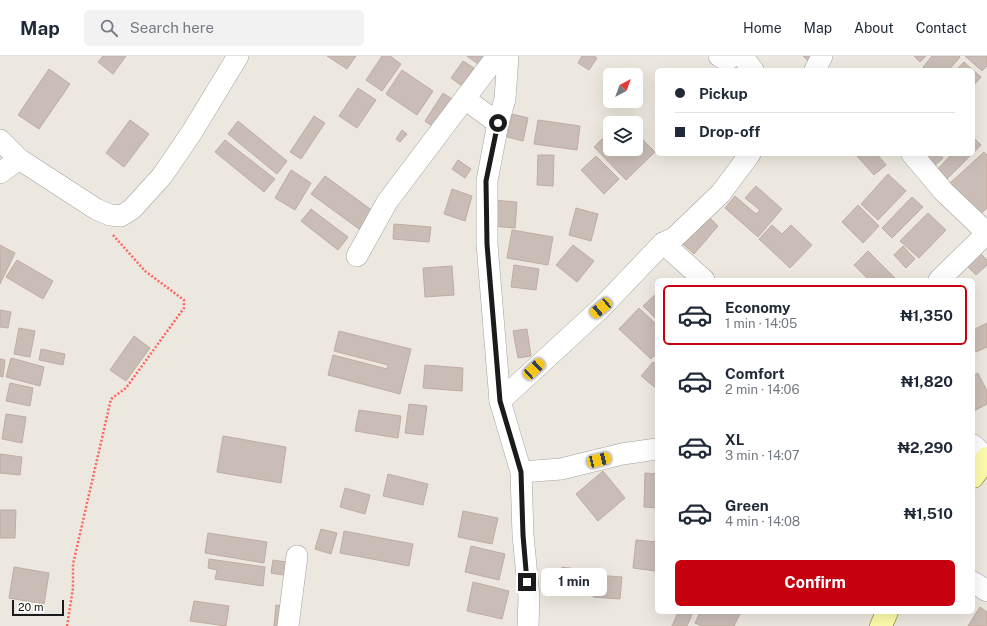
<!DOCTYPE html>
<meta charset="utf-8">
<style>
:root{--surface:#fff;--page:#f2f2f3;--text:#1f2937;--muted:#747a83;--line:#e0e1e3;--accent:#c6000e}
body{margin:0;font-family:"Public Sans",sans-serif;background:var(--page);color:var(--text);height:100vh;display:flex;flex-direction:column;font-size:15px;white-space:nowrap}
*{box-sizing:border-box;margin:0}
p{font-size:13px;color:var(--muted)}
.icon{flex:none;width:22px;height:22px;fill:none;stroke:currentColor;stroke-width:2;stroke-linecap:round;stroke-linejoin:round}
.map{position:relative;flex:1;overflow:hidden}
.panel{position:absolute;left:655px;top:222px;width:320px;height:336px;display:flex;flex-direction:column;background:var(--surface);border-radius:6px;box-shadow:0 4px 16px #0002}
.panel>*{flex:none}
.top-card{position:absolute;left:655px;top:12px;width:320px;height:88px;border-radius:6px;box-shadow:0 4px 16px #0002;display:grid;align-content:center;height:88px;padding:0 20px;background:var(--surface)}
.needle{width:26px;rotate:41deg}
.tools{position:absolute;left:603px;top:12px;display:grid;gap:8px}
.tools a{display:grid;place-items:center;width:40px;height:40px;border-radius:6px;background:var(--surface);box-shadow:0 4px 16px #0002;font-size:20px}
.scale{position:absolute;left:12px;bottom:10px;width:52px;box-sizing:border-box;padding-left:4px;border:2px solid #1b1b1b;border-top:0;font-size:11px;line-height:14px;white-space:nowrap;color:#1b1b1b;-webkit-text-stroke:3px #fff;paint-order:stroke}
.end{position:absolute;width:18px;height:18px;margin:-9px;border:5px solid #1b1b1b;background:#fff;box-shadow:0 0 0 2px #fff}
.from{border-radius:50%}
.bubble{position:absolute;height:28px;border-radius:6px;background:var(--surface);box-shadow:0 4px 16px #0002;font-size:13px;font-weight:700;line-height:28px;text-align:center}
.car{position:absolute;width:12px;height:24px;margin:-12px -6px;border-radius:5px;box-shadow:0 0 3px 1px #0007;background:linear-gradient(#f5c518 24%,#345 0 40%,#f5c518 0 76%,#345 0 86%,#f5c518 0)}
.top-card b{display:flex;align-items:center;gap:14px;height:38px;font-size:15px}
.top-card b+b{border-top:1px solid var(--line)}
.top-card i{width:10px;height:10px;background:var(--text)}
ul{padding:7px 0 0;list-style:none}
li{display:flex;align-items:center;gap:12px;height:60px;margin:0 8px 6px;padding:0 12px;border:2px solid transparent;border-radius:6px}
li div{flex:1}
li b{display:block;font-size:15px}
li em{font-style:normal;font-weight:700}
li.on{border-color:var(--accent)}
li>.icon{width:36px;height:36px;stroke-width:1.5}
.primary-button{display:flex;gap:8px;margin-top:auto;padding:8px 20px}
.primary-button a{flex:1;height:46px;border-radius:6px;background:var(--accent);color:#fff;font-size:16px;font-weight:700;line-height:46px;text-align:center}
header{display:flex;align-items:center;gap:24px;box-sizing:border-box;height:56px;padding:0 20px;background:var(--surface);border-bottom:1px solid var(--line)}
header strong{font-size:19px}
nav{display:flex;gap:22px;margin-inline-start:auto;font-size:14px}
.search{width:280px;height:36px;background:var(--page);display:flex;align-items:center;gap:10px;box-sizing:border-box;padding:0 14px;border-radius:6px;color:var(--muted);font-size:15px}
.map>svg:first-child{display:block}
.building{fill:#c9bdb5;stroke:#c0aca1}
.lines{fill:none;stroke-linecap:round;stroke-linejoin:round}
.street-casing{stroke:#a2a2a2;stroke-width:22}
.secondary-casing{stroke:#707400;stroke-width:23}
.path{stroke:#ff635f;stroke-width:2.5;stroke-dasharray:2 2;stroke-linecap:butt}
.street{stroke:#fff;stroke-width:21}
.secondary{stroke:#fdfcad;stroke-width:22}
.route{stroke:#1b1b1b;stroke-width:5}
</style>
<header>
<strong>Map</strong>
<div class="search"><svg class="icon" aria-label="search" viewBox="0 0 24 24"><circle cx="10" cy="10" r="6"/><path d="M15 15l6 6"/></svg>Search here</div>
<nav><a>Home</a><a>Map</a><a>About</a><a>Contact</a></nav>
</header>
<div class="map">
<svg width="987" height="570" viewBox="0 0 987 570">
<rect width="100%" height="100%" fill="#ede8df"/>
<g class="building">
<polygon points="103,0 126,0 113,18 98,6"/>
<polygon points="327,0 356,0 347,13"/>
<polygon points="382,0 390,0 401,8 382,35 366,24"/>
<polygon points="467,0 484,0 478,8"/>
<polygon points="582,0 594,0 597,2 589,14 578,7"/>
<polygon points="803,0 814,0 808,5"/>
<polygon points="914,0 926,0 920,6"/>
<polygon points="932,0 959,0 960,1 949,14 927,14 923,11"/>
<polygon points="965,0 987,0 987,10 982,15"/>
<polygon points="463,5 474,12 462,30 451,22"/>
<polygon points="964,6 981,21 973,30 973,14 956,14"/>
<polygon points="49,13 70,28 39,73 18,59"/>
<polygon points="402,14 433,35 417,59 386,38"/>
<polygon points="358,32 376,44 357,72 339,60"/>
<polygon points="443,37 452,43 433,71 425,65"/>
<polygon points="512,58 528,62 523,85 507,81"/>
<polygon points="314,60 325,67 301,103 290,96"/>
<polygon points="623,63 627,67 619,67"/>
<polygon points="130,64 149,78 124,111 106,97"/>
<polygon points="538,64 580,70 577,94 534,88"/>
<polygon points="238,65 287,105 277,118 228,78"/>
<polygon points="402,74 407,78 400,86 396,83"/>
<polygon points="610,75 610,93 636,93 636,77 655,96 626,124 594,91"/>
<polygon points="973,81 981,89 973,97"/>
<polygon points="225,84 275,123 264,136 215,96"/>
<polygon points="984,96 987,99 987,152 978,160 948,129"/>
<polygon points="855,98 877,98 886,109 874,119"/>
<polygon points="915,98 939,98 943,102 930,114"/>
<polygon points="952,98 972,98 945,125 935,116"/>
<polygon points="538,99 554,99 553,130 537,129"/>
<polygon points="596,100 619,123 604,138 581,114"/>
<polygon points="458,104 471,113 465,122 452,113"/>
<polygon points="291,114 311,127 295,154 275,142"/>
<polygon points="888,118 906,135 878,164 861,148"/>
<polygon points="325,120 373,155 359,173 311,138"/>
<polygon points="756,130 782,153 758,181 725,152 735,140 756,158 760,154 745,142"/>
<polygon points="452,133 472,140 465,165 444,158"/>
<polygon points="912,141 923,151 892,182 882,172"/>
<polygon points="493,144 517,146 515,172 491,170"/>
<polygon points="858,149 879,170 863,187 842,166"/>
<polygon points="576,152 598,158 591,185 569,179"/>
<polygon points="311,153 348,181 338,194 301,165"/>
<polygon points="928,157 946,174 919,202 900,185"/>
<polygon points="708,160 718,170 694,198 683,188"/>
<polygon points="394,168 431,171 429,186 393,183"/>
<polygon points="772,169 782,178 791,169 812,189 790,212 759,183"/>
<polygon points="512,174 553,181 548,209 507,202"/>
<polygon points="0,189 15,197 0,228"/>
<polygon points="573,189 594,205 577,226 556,209"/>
<polygon points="903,190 915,203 906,212 894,199"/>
<polygon points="868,195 897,224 869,224 854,209"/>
<polygon points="979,196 987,204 987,209 976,219 966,209"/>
<polygon points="17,204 53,225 43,243 6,221"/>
<polygon points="514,209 539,213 536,234 511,231"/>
<polygon points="452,210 454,239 425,241 423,212"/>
<polygon points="657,237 657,264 643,250"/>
<polygon points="639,252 657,269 657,297 651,303 619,273"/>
<polygon points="0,254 11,256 8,272 0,271"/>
<polygon points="987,267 987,291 976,296 973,291 973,274"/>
<polygon points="19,272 35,275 30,301 14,298"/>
<polygon points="527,273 531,300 518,302 513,275"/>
<polygon points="339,275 411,293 400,338 328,319 333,299 387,313 388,309 334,295"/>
<polygon points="134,280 150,292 126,325 110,314"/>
<polygon points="41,293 65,298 63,309 39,304"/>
<polygon points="11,302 44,311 40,330 6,321"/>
<polygon points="0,303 5,304 3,321 0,320"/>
<polygon points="653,306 657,309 657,333 641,320"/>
<polygon points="425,309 463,312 462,335 423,332"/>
<polygon points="978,317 987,335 987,348 974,355 973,320"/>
<polygon points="10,327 33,332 30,350 6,345"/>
<polygon points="409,348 427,350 423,379 405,377"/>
<polygon points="359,354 401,360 398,382 355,375"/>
<polygon points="6,358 26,361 22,387 2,383"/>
<polygon points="223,380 286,391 281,427 217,416"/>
<polygon points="0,398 22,401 20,419 0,417"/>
<polygon points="603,415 625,442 598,465 576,438"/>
<polygon points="645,417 657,418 657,452 644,451"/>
<polygon points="388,418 428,428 423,449 383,440"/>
<polygon points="345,432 370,439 365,458 340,451"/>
<polygon points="0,454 16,454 15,482 0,482"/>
<polygon points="463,455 498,462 492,488 458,481"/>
<polygon points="321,473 337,477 331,498 315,493"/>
<polygon points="344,475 413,488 409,510 340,497"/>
<polygon points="208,477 267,486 264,507 205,497"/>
<polygon points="636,484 657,486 656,515 633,512"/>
<polygon points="471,490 505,498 499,524 465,516"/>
<polygon points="209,503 265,511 263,530 215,523 217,514 208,512"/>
<polygon points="273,504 292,507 290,520 271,517"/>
<polygon points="14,511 49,517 44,548 9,542"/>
<polygon points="562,511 576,513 574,527 560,526"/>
<polygon points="595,519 622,521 620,543 593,541"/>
<polygon points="473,526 509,535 502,563 467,555"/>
<polygon points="194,545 229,550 226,570 190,565"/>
<polygon points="276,549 284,550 282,570 274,570"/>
<polygon points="980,551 987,556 987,570 968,570"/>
<polygon points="678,556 693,556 687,570 672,570"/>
<polygon points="700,556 741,556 734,570 702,570 695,567"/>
</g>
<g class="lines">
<defs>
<g id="street">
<polyline points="508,0 505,43 498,67 487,125 487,188 500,345 521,416 523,479 529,541 528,570"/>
<polyline points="719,0 727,4 733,0"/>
<polyline points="742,0 753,14"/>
<polyline points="815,14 822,0"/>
<polyline points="465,43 498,67"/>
<polyline points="0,84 19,103 96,153 110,159 121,160 132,153 162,120 192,76 238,0"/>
<polyline points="912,98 944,136 986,176"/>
<polyline points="0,117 19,103"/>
<polyline points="663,187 674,182 721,137 750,98"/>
<polyline points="357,200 387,146 497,0"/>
<polyline points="939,224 979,185 987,175"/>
<polyline points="500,345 601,252 663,187 704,224"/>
<polyline points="973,389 987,402"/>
<polyline points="521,416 561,413 622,398 657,393"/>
<polyline points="973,526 987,535"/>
<polyline points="288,570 297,500"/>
</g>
<g id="secondary">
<polyline points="973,421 987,402"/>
<polyline points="881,570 887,556"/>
</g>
</defs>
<use href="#street" class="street-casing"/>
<use href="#secondary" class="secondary-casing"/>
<polyline class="path" points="67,570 73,532 73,508 111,343 126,332 184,252 184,244 145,215 113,179"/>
<use href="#street" class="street"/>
<use href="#secondary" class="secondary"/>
</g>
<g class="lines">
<polyline class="route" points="498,67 486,125 487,188 500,345 521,416 523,479 527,526"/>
</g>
</svg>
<div class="tools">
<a><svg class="needle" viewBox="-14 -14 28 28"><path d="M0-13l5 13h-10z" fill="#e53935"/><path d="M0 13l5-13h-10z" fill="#747a83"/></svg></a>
<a><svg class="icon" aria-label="layers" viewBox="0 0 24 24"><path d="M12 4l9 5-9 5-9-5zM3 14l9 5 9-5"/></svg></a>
</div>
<div class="scale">20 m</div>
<i class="end from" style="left:498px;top:67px"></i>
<i class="end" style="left:527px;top:526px"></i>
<div class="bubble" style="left:541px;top:512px;width:66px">1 min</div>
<i class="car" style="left:601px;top:252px;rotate:230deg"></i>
<i class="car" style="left:534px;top:313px;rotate:47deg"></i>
<i class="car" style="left:599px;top:404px;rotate:76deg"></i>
<div class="top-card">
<b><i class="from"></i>Pickup</b>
<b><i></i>Drop-off</b>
</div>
<section class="panel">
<ul>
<li class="on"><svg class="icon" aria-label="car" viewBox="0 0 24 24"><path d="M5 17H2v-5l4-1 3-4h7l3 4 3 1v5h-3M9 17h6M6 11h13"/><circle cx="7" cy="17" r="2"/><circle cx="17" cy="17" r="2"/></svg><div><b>Economy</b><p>1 min · 14:05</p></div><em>₦1,350</em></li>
<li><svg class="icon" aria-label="car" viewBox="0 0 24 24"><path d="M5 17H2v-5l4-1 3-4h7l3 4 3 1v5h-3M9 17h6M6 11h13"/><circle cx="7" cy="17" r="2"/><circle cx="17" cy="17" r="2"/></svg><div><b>Comfort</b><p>2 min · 14:06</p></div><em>₦1,820</em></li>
<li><svg class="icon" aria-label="car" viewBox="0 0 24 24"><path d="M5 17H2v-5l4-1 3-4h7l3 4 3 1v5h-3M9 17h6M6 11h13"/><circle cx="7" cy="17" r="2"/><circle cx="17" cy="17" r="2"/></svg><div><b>XL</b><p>3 min · 14:07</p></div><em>₦2,290</em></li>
<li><svg class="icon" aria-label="car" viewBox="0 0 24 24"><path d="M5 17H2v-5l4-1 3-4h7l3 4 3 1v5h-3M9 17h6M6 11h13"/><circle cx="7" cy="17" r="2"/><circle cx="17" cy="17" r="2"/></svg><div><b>Green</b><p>4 min · 14:08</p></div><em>₦1,510</em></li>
</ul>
<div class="primary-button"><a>Confirm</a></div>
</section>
</div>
